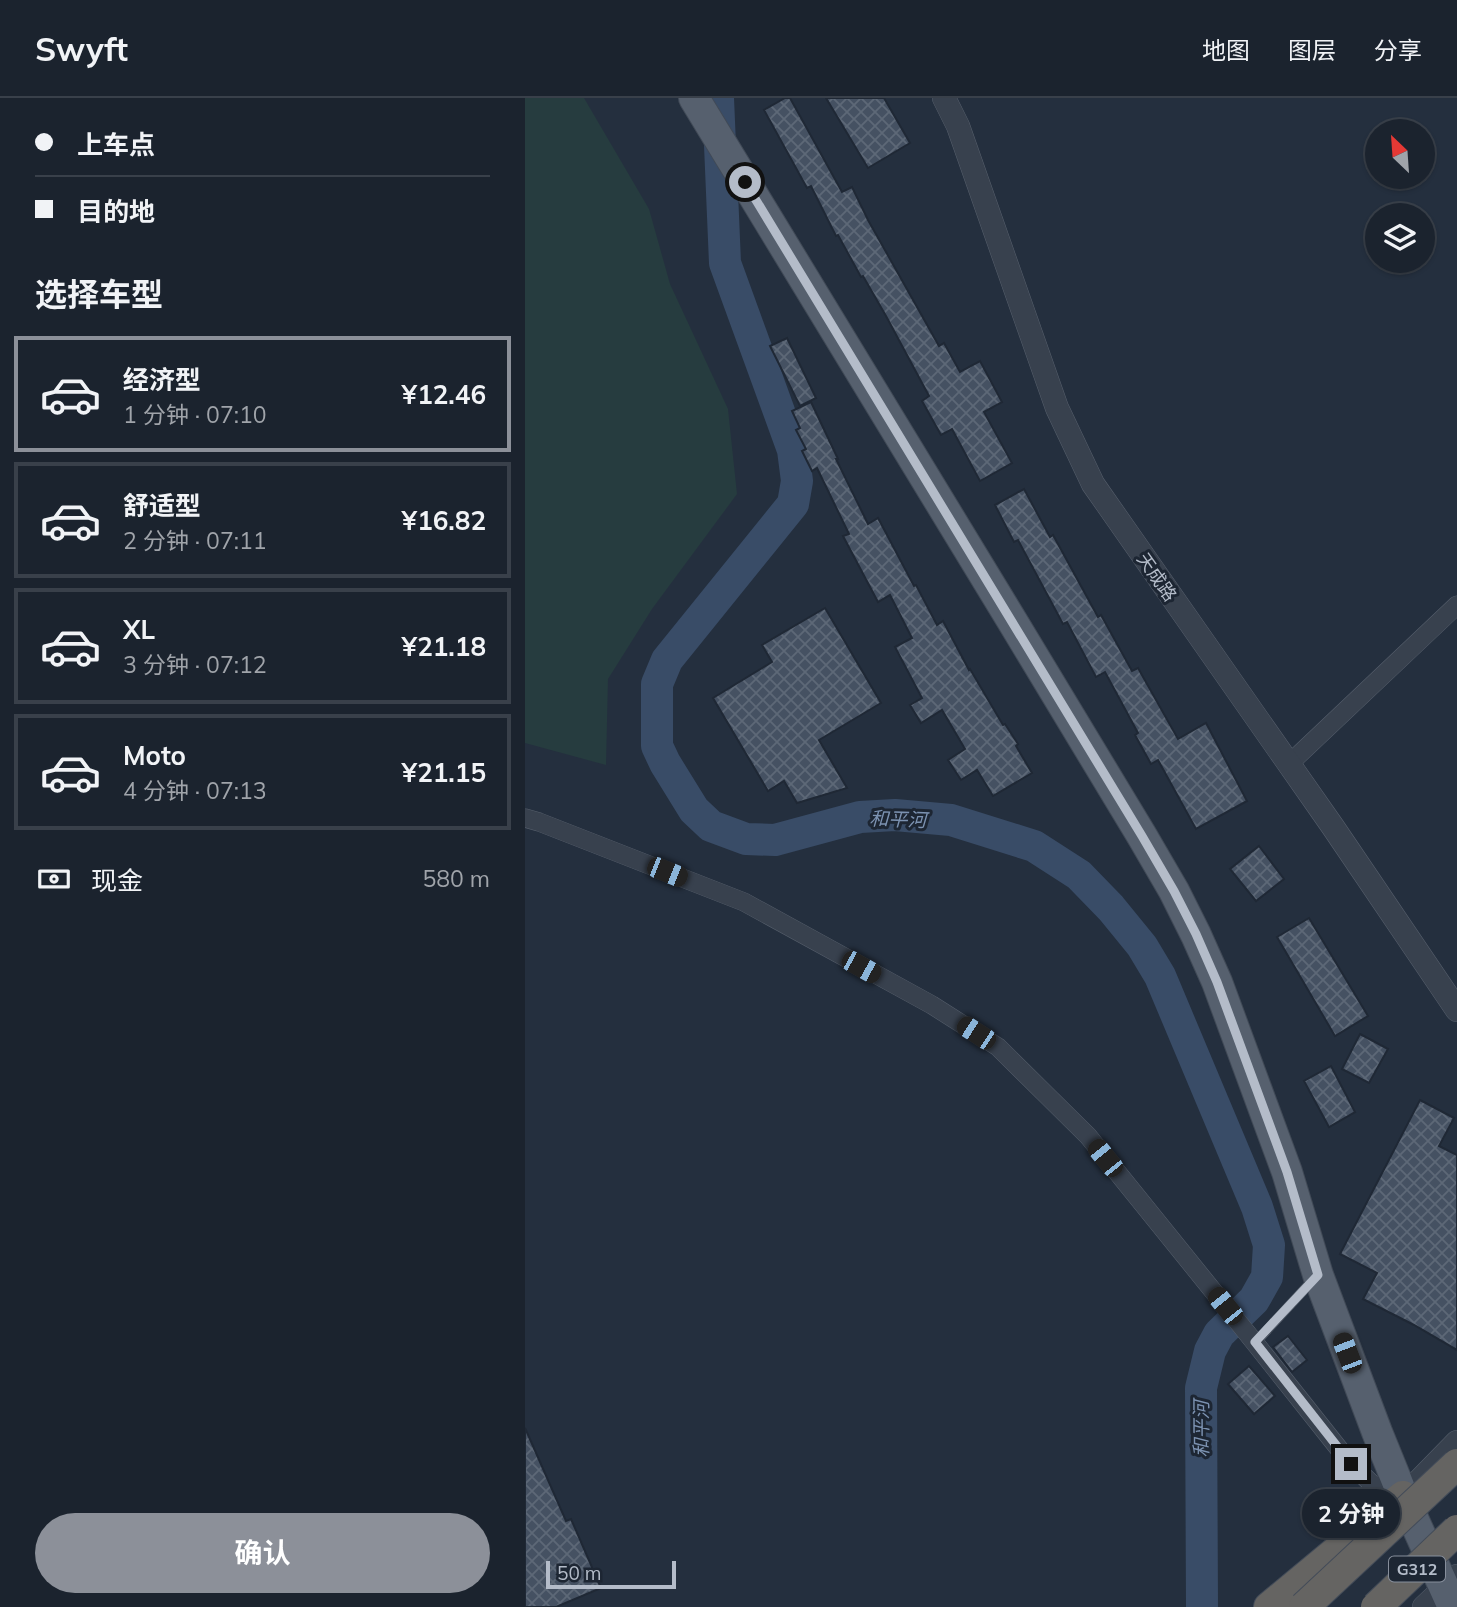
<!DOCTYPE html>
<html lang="zh">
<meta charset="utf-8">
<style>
:root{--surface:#1b232e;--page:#242b36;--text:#f1f3f6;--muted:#a0a4aa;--line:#39404a;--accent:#8c9099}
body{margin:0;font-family:Mulish,"Noto Sans SC",sans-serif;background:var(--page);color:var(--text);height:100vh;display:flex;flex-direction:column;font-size:26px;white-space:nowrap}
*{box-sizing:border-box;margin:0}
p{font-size:23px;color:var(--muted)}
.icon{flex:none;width:38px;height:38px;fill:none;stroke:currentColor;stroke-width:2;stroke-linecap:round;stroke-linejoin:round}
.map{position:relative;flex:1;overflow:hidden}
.side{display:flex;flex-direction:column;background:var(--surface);width:525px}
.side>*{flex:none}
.banner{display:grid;align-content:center;height:154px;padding:0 35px;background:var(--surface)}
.needle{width:46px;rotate:335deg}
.fabs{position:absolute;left:840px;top:21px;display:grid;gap:14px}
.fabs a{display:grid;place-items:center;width:70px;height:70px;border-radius:50%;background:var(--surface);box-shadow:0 2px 5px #0004,0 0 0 2px var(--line);font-size:35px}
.scale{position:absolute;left:21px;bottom:18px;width:130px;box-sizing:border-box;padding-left:7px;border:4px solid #b4bcc9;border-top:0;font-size:19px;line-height:24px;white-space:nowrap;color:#b4bcc9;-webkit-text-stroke:5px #1d2633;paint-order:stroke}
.end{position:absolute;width:32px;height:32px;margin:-16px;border:9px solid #b4bcc9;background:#111;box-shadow:0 0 0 4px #111}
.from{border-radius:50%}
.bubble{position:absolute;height:49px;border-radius:24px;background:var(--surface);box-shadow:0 2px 5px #0004,0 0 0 2px var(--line);font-size:23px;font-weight:700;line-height:49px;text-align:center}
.car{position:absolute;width:21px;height:42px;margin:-21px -10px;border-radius:9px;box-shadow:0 0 5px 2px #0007;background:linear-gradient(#222 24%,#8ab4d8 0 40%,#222 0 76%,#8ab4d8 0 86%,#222 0)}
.banner b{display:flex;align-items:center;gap:24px;height:66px;font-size:26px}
.banner b+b{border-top:2px solid var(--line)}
.banner i{width:18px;height:18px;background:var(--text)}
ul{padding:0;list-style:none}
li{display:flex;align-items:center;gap:21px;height:116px;margin:0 14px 10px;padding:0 21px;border:4px solid var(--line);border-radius:0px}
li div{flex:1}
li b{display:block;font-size:26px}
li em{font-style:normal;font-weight:700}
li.current{border-color:var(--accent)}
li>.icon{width:63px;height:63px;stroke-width:1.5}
h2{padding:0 35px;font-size:32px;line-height:84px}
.pay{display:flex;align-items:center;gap:18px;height:77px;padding:0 35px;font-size:26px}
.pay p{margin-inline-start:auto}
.action{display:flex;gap:14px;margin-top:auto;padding:14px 35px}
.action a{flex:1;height:80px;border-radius:42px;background:var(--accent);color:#fff;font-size:28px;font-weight:700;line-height:80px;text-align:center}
header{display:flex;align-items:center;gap:42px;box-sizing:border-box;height:98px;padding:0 35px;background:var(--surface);border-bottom:2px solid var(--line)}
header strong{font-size:33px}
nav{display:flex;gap:38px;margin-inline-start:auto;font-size:24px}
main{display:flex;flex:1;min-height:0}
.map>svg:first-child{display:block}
.green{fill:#263c3f}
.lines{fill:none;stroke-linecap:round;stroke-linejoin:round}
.river{stroke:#394c67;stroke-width:32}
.building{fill:url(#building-cross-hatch);stroke:#1f2835;stroke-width:2}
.service-casing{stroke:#565f6c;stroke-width:10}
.minor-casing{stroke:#565f6c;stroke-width:19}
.tertiary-casing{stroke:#565f6c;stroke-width:24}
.primary-casing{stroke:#414a57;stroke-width:32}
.trunk-casing{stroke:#434c59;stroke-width:32}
.service{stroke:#38414e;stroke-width:9}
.minor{stroke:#38414e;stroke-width:18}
.tertiary{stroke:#38414e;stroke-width:23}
.primary{stroke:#56606e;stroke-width:30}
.trunk{stroke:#656462;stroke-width:30}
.trunk-bridge-casing{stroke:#434c59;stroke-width:32;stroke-linecap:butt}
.trunk-bridge{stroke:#656462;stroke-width:30}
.route{stroke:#b4bcc9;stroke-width:9}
.labels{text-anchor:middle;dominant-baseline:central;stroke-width:6;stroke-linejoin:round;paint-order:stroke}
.shield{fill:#1d2633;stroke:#878f9c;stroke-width:2}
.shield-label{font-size:16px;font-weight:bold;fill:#b4bcc9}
.street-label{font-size:18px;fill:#b4bcc9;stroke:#1d2633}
.water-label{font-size:19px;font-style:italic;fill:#7c92b1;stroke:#1d2633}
</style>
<header>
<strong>Swyft</strong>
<nav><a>地图</a><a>图层</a><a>分享</a></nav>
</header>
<main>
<section class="side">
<div class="banner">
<b><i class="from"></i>上车点</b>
<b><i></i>目的地</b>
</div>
<h2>选择车型</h2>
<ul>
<li class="current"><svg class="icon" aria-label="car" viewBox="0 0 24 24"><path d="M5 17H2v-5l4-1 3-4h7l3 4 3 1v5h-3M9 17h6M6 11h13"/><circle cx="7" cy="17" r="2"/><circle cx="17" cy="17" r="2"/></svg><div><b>经济型</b><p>1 分钟 · 07:10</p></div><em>¥12.46</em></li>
<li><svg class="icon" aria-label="car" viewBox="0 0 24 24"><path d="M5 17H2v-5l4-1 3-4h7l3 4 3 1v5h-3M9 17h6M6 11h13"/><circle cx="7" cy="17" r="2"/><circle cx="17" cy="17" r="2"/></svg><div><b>舒适型</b><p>2 分钟 · 07:11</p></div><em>¥16.82</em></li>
<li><svg class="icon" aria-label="car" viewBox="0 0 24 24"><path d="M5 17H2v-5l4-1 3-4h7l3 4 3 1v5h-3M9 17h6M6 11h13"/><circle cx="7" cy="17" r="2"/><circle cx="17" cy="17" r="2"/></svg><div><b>XL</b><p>3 分钟 · 07:12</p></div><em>¥21.18</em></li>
<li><svg class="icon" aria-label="car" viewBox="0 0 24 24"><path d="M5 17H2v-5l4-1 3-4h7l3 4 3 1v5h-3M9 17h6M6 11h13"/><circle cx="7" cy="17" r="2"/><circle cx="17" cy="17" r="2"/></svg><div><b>Moto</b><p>4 分钟 · 07:13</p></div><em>¥21.15</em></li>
</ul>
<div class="pay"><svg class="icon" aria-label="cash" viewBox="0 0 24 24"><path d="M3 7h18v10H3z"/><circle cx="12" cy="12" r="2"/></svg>现金<p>580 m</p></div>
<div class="action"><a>确认</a></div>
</section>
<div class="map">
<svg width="932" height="1509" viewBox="0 0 932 1509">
<defs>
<pattern id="building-cross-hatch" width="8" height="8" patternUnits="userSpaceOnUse" patternTransform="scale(1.75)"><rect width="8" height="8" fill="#455162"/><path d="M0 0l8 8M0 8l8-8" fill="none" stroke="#5d6877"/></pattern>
</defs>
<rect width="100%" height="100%" fill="#242f3e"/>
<polygon class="green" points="0,0 59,0 124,111 145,186 203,311 212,396 127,511 83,581 81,667 0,645"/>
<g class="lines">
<polyline class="river" points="193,0 200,165 268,352 272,383 268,406 142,562 132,586 132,648 140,665 169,712 186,728 221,741 250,742 335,719 370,717 426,722 509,748 554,777 586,810 617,848 635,878 732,1109 744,1147 742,1179 729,1202 694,1236 685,1253 676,1290 677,1509"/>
</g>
<g class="building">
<polygon points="260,0 265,0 317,94 327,89 343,122 414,248 419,245 435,274 455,263 477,304 459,314 487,365 455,383 427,331 416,337 397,303 404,298 361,218 338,178 336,179 313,137 311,138 286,88 282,90 239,12"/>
<polygon points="301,0 359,0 385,45 343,70"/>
<polygon points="262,240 291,300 275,308 245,248"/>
<polygon points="286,304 313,361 311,361 343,426 353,420 389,488 391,487 412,527 418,523 444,572 445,571 478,627 480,626 493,646 491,648 507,675 468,698 452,672 436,682 423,662 440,651 417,612 396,625 385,607 397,600 370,549 387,540 365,497 353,504 318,438 324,436 292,370 287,373 277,353 281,351 271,332 275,330 267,313"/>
<polygon points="499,391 525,439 528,437 573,519 576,517 607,573 613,570 653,641 681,625 722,703 671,731 633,662 626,666 610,637 613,635 580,574 571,579 542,524 538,526 493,442 489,444 470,407"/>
<polygon points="300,510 356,605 294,642 322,690 272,705 259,683 243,693 188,600 247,564 237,547"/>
<polygon points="734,748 759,781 731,803 705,771"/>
<polygon points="784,820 843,918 810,938 752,839"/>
<polygon points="835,936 863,951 844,985 817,971"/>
<polygon points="806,968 830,1014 804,1029 779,983"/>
<polygon points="895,1002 929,1020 914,1048 932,1057 932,1252 889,1227 838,1201 852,1175 815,1156"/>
<polygon points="763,1238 782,1262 767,1274 748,1249"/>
<polygon points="724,1268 750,1298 729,1316 703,1286"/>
<polygon points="0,1330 41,1423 46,1421 76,1490 31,1509 0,1509"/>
</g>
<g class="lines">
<defs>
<polyline id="service" points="730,1245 788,1182"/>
<g id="minor">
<polyline points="764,666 932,507"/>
<polyline points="0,720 14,724 219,804 407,907 473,949 563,1038 730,1245 826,1366 847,1386 878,1398"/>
</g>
<g id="tertiary">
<polyline points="419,0 433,28 532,310 568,386 808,729 932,912"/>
<polyline points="890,1387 932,1344"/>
<polyline points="899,1509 932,1478"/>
</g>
<polyline id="primary" points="169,0 489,526 617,738 649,793 671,837 692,884 762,1074 793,1177 852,1334 878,1398 928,1509"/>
<polyline id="trunk" points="744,1509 878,1398"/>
</defs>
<use href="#service" class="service-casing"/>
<use href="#minor" class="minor-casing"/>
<use href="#tertiary" class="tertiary-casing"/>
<use href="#primary" class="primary-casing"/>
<use href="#trunk" class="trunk-casing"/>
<use href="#service" class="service"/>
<use href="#minor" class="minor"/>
<use href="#tertiary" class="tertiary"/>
<use href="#primary" class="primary"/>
<use href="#trunk" class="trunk"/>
<defs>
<g id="trunk-bridge">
<polyline points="779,1509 932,1366"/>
<polyline points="851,1509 932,1432"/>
</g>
</defs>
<use href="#trunk-bridge" class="trunk-bridge-casing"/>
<use href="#trunk-bridge" class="trunk-bridge"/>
</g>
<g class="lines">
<polyline class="route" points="220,84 617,738 649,793 671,836 692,884 762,1074 793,1177 730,1244 826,1366"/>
</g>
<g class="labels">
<rect class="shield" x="864" y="1458.5" width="56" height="25" rx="5"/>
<g class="shield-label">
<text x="892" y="1471">G312</text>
</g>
<g class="street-label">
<text transform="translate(632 479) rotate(55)">天成路</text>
</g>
<g class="water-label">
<text transform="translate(373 721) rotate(2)">和平河</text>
<text transform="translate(676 1331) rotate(-90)">和平河</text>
</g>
</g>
</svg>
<div class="fabs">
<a><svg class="needle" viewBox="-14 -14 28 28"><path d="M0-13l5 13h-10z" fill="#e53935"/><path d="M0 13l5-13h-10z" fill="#a0a4aa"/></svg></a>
<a><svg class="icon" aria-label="layers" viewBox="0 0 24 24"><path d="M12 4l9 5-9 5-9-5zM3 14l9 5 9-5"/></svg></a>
</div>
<div class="scale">50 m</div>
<i class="end from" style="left:220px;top:84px"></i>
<i class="end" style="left:826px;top:1366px"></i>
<div class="bubble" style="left:777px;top:1391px;width:98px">2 分钟</div>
<i class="car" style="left:142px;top:774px;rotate:112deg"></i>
<i class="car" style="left:336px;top:869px;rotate:119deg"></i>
<i class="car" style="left:451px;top:935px;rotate:303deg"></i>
<i class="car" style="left:580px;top:1060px;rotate:321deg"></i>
<i class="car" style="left:700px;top:1208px;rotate:321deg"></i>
<i class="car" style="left:822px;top:1255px;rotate:339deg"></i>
</div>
</main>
